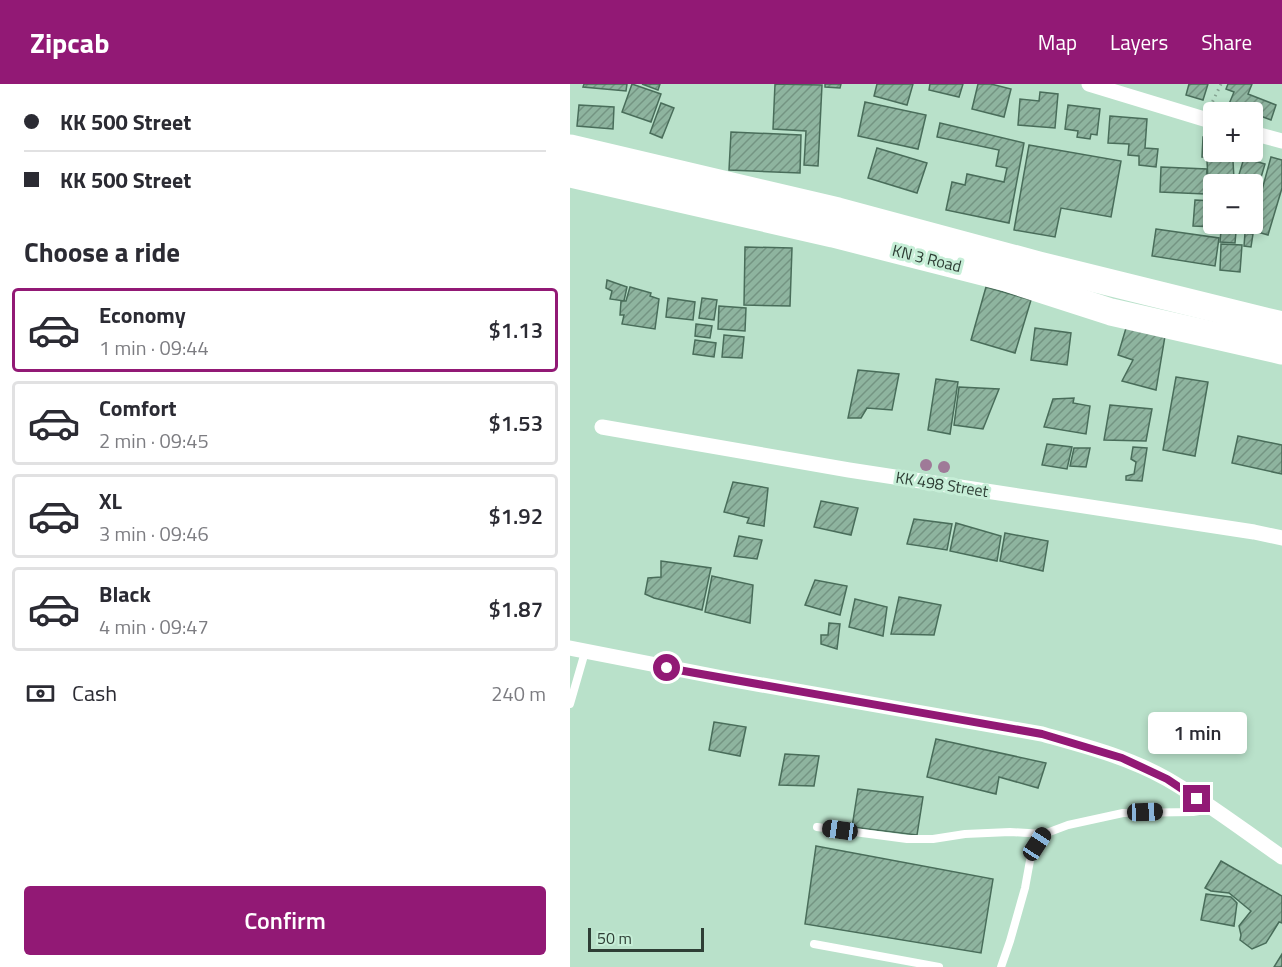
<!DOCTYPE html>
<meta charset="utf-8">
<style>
:root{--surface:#fff;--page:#f7f7f7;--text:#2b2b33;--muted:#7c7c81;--line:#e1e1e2;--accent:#921975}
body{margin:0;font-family:"Titillium Web",sans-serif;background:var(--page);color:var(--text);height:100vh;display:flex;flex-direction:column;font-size:22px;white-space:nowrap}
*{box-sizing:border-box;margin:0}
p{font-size:20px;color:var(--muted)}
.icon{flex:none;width:33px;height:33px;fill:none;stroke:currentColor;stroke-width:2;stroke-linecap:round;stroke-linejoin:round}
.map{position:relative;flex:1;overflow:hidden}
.panel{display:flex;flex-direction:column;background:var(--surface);width:570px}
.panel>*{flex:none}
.hud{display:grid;align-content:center;height:132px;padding:0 24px;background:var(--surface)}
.fabs{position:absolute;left:633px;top:18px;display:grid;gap:12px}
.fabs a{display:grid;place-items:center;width:60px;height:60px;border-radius:6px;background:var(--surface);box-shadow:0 3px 9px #0003;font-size:30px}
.scale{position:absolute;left:18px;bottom:15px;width:116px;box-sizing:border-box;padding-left:6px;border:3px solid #2e3e35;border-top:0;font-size:16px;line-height:21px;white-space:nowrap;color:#2e3e35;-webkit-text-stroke:4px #c6eed7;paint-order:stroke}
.end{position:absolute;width:27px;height:27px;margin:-14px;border:8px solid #921975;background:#fff;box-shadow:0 0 0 3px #fff}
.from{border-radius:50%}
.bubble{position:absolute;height:42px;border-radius:6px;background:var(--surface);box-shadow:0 3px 9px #0003;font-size:20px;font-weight:600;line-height:42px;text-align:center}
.car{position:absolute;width:18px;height:36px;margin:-18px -9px;border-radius:8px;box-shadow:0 0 4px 2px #0007;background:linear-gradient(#222 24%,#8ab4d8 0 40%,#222 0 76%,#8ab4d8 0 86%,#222 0)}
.hud b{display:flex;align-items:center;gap:21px;height:57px;font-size:22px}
.hud b+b{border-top:2px solid var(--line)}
.hud i{width:15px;height:15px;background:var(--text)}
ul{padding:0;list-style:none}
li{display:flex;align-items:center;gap:18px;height:84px;margin:0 12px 9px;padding:0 12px;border:3px solid var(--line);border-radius:6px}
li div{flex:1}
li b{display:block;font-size:22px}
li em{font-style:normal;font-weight:600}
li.current{border-color:var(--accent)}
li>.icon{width:54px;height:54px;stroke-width:1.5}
h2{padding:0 24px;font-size:27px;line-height:72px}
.pay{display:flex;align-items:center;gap:15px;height:66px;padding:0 24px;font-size:22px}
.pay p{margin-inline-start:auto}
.primary-button{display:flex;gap:12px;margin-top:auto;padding:12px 24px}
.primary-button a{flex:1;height:69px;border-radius:6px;background:var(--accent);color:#fff;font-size:24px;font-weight:600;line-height:69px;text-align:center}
header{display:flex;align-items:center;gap:36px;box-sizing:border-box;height:84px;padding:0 30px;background:var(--accent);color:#fff}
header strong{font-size:28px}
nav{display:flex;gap:33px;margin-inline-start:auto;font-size:21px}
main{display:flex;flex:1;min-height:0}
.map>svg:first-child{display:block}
.building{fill:url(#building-hatch);stroke:#496d5a;stroke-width:1.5}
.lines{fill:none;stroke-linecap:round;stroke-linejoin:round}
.path{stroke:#83a190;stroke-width:3;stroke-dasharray:1.5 4.5;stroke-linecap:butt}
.lane{stroke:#fff;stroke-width:8}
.street{stroke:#fff;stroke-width:15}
.highway{stroke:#fff;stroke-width:27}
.tree{fill:#9f7a98}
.route{stroke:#921975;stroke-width:8}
.labels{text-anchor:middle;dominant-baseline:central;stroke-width:6;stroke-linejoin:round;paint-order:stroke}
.street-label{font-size:16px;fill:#2e3e35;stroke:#c6eed7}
</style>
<header>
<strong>Zipcab</strong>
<nav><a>Map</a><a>Layers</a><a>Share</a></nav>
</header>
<main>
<section class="panel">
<div class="hud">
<b><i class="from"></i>KK 500 Street</b>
<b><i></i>KK 500 Street</b>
</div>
<h2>Choose a ride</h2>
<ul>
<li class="current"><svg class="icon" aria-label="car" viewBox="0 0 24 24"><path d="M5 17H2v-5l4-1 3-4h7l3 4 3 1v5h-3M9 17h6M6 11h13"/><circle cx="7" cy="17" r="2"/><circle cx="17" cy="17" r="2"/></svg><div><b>Economy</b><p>1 min · 09:44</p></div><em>$1.13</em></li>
<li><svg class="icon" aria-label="car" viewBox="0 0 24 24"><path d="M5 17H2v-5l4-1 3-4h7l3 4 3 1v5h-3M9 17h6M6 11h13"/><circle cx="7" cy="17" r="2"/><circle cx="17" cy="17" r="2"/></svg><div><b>Comfort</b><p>2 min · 09:45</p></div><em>$1.53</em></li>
<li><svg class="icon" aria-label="car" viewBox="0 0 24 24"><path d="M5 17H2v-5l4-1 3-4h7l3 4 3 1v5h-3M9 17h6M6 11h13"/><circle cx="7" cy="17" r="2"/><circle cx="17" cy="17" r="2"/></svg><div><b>XL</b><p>3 min · 09:46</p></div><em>$1.92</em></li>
<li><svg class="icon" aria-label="car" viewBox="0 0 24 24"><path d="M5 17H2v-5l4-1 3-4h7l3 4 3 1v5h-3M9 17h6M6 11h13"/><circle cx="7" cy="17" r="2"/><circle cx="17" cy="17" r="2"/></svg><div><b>Black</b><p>4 min · 09:47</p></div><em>$1.87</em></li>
</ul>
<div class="pay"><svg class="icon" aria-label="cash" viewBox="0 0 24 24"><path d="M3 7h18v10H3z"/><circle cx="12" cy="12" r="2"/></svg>Cash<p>240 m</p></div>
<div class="primary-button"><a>Confirm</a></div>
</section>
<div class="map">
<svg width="712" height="883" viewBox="0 0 712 883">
<defs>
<pattern id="building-hatch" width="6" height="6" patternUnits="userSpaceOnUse" patternTransform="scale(1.5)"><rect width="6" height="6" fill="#8eb49f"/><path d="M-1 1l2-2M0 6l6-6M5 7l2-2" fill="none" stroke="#749482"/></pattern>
</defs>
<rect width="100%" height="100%" fill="#b9e1ca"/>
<g class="building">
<polygon points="14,0 57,0 56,7 13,3"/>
<polygon points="62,0 91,10 81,38 52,28"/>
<polygon points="72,0 90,0 88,6"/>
<polygon points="205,0 252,1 248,82 234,81 236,47 203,45"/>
<polygon points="255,0 271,0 270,4 255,3"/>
<polygon points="307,0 343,0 337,21 304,12"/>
<polygon points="360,0 393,0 389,13 359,6"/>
<polygon points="408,0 421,0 441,5 434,33 402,25"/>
<polygon points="619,0 638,0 633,16 616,11"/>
<polygon points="658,0 682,0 678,10 706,21 701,36 659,20 664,8 656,5"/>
<polygon points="470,8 488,10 485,44 448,41 450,15 469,17"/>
<polygon points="295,18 356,31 348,65 288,52"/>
<polygon points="91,19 104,24 92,54 80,49"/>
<polygon points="9,21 44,23 43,45 7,42"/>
<polygon points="498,21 530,25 527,51 521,50 520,55 507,53 508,47 495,45"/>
<polygon points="540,32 577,35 575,64 588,65 586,83 569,81 569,72 558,71 559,60 538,59"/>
<polygon points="370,39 454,59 439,139 376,126 382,98 395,101 397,90 434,98 437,84 426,82 429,66 367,53"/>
<polygon points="161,48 231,51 230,89 159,86"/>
<polygon points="633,53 644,54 644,68 664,68 664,75 632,73"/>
<polygon points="459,61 551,77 541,133 491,124 485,153 444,146"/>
<polygon points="307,64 357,79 347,109 298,94"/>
<polygon points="701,73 712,76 712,104 698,151 681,146"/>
<polygon points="674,74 695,80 689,100 668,94"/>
<polygon points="637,77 663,77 664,95 638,95"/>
<polygon points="591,83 637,85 635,110 590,108"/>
<polygon points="662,96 675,98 674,100 661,100"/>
<polygon points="682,105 688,106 687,116 682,116"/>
<polygon points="625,116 644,117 644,140 648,140 647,143 623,142"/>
<polygon points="652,140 664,140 663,147 652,146"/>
<polygon points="586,145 649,154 645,182 582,172"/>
<polygon points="651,146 666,148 665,159 650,158"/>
<polygon points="675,149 683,150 681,163 674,162"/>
<polygon points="651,160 672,161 670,188 650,186"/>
<polygon points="175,163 222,164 220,222 174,221"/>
<polygon points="37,196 57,203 54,217 40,215 42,207 36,204"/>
<polygon points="60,203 81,209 80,212 89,215 85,245 52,240 54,231 50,231 51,217 56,217"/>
<polygon points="416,203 461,216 445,269 401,256"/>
<polygon points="98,214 125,218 123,236 96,233"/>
<polygon points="132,214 147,216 144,236 129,234"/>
<polygon points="149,222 176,224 175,247 148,245"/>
<polygon points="126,240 142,242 140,254 125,252"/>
<polygon points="465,244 501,249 497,281 461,276"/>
<polygon points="556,244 595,252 586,306 552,297 563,276 548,271"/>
<polygon points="154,251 174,253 172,274 152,273"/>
<polygon points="125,256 146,259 144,273 123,270"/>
<polygon points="288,286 329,290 322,326 297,324 291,334 278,334"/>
<polygon points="606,293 638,298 625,372 593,366"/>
<polygon points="366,295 388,298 380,350 358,346"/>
<polygon points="389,303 429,305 413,345 384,341"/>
<polygon points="504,314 503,319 520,322 516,350 474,343 483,315"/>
<polygon points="540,321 582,325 576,357 534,356"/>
<polygon points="668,352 712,361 712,390 662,379"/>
<polygon points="477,360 502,363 497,385 472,381"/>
<polygon points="563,363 577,364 572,397 556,396 556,392 564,390 566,378 561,375"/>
<polygon points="504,364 520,364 516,383 500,382"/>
<polygon points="163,398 198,404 194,442 177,439 179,434 154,428"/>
<polygon points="251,417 288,424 281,451 244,443"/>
<polygon points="344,435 382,440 377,466 337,460"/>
<polygon points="386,439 431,452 427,477 380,467"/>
<polygon points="435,449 478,457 473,487 430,477"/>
<polygon points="169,452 192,456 187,475 164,472"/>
<polygon points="91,477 141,484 132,526 84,514 75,510 78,494 91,493"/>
<polygon points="142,492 183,501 180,539 135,528"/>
<polygon points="245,496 277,502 270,531 235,521"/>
<polygon points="329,513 371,521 364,551 321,550"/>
<polygon points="285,515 317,523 313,552 279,543"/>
<polygon points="259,539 270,540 267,565 251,560 251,551 258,551"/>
<polygon points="144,638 176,643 170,672 139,666"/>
<polygon points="366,655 476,679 468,704 429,693 426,710 357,693"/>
<polygon points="215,670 249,672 244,702 209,701"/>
<polygon points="288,705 353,713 347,751 282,743"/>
<polygon points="246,762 423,795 411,869 235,840"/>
<polygon points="651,777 712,812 712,839 709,838 696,859 682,865 670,856 671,851 669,842 681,827 659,809 641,807 635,804"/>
<polygon points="636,810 661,813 667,819 664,842 631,836"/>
<polygon points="712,870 712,883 704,883"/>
</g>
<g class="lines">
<polyline class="path" points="640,23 651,0"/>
<g class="lane">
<polyline points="0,620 15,568"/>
<polyline points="247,743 337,755 363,755 395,750 440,748 474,750"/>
<polyline points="244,860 369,883"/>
<polyline points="431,883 440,857 455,804 461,771 474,750 498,741 553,729 623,728 641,725"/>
</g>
<g class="street">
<polyline points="519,0 644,38"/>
<polyline points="682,49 712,57"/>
<polyline points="32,343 279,386 684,448 712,454"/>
<path d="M0,564L158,595L472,650C515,662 558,673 597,695C637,718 674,747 712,773"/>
</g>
<g class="highway">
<polyline points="0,64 268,127 469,181 712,241"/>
<polyline points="0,90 263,150 436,194 541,228 712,267"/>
</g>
</g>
<g class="tree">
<circle cx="356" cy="381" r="6"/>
<circle cx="374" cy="383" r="6"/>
</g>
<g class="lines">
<polyline class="route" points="97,584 472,650 552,674 597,695 627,715"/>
</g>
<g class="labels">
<g class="street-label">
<text transform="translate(357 174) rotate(14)">KN 3 Road</text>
<text transform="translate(372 400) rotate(9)">KK 498 Street</text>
</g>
</g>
</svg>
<div class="fabs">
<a>+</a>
<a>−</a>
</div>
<div class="scale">50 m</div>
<i class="end from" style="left:97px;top:584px"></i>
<i class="end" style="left:627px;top:715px"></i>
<div class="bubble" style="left:578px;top:628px;width:99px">1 min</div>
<i class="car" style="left:575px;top:728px;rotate:88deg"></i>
<i class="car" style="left:270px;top:746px;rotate:278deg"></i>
<i class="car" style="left:467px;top:760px;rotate:33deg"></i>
</div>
</main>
